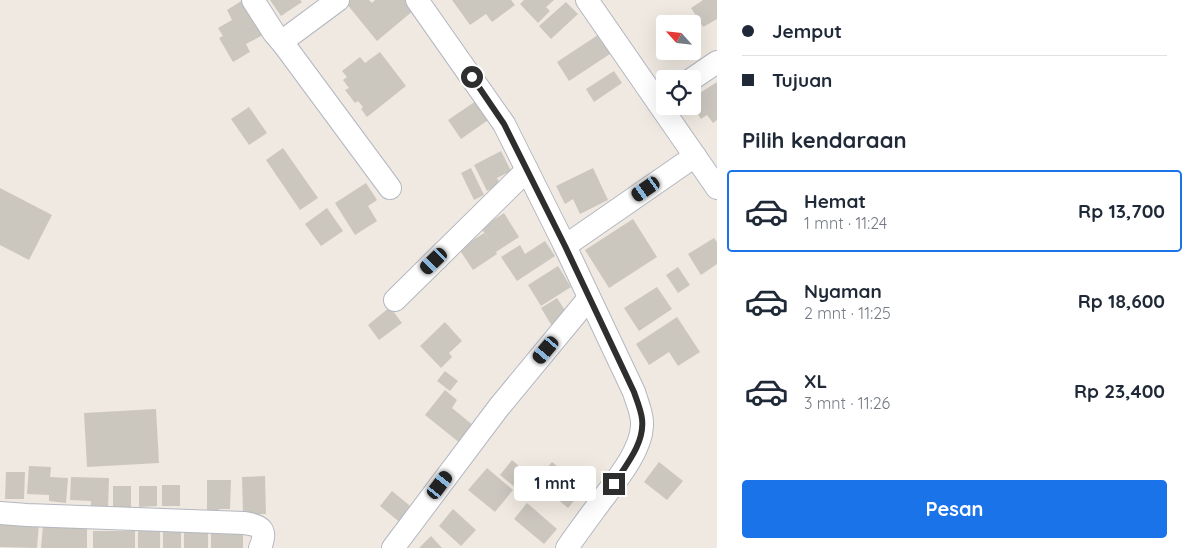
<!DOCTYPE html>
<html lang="id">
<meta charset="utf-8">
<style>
:root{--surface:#fff;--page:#f6f6f7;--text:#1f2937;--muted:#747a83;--line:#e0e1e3;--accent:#1a73e8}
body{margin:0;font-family:Quicksand,sans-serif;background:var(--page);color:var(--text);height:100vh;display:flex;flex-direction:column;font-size:19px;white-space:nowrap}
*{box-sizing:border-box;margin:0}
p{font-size:16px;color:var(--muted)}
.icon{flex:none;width:28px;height:28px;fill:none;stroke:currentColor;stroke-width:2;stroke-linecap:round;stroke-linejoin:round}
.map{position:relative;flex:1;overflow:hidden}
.side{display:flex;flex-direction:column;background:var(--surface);width:475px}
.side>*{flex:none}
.banner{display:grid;align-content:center;height:110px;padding:0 25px;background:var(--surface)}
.needle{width:32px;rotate:297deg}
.buttons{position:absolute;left:656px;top:15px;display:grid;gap:10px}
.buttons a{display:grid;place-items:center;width:45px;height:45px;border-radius:5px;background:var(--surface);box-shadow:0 5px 20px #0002;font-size:25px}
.end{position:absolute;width:22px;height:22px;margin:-11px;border:6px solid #2e2e2e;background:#fff;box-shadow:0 0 0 2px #fff}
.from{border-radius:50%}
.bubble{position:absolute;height:35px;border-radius:5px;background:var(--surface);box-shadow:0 5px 20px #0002;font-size:16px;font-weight:800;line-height:35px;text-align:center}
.car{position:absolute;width:15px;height:30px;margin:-15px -8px;border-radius:6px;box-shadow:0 0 4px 1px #0007;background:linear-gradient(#222 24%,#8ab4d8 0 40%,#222 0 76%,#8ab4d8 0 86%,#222 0)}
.banner b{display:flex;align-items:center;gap:18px;height:48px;font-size:19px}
.banner b+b{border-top:1px solid var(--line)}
.banner i{width:12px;height:12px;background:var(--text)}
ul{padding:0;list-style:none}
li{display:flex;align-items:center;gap:15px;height:82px;margin:0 10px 8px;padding:0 15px;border:2px solid transparent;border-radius:5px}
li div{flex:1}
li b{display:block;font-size:19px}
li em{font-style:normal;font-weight:800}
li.active{border-color:var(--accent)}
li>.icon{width:45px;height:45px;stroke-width:1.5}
h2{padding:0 25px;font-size:22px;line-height:60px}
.action{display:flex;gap:10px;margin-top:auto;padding:10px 25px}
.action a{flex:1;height:58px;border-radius:5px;background:var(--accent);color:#fff;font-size:20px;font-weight:800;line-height:58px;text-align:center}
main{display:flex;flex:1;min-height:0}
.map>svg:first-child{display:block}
.building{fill:#cbc7bf}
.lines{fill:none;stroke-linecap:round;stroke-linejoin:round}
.minor-casing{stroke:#b4b7c1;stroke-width:24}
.minor{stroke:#fff;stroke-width:22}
.route{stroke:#2e2e2e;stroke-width:6}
</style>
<main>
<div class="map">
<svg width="717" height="548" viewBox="0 0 717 548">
<rect width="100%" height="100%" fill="#efe9e1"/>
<g class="building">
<polygon points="243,0 263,35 246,44 250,52 233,62 219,38 223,36 218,28 232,20 227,10"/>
<polygon points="270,0 300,0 302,2 281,16"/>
<polygon points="350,0 369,0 372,3 375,0 411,0 414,10 377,41 346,3"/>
<polygon points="452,0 511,0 515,5 492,22 486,14 470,25"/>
<polygon points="524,0 554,0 546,7 550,11 538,23 520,4"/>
<polygon points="703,0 717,0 717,19 703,27 691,8"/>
<polygon points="566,2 578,14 551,39 539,26"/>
<polygon points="604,31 616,50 569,81 557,62"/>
<polygon points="380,52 406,86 367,117 361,109 363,107 358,101 355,103 345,90 349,88 343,80 347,77 342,71 360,57 365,63"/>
<polygon points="614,71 622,83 594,102 586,89"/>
<polygon points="717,82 717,120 713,123 707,115 701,119 693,107 699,103 695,96"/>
<polygon points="479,99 491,118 461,139 448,120"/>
<polygon points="249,107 267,133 249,145 231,119"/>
<polygon points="283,148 318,198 300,210 266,160"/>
<polygon points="501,151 511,171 497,178 500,184 487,191 474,165"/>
<polygon points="471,168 484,195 474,200 461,173"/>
<polygon points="593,168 608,200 580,214 573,199 565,204 556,186"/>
<polygon points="366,183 377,200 368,206 377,221 355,235 335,203"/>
<polygon points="0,188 52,215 29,260 0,245"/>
<polygon points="327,208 343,231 321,246 305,224"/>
<polygon points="504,213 519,237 496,252 497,254 473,270 459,249 484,233 491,243 481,228"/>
<polygon points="633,219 657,257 609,288 585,250"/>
<polygon points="714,238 717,242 717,264 701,275 688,254"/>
<polygon points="545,241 555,256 517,281 501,257 520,245 525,254"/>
<polygon points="558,266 571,287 541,306 528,285"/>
<polygon points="678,267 690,285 678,293 666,275"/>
<polygon points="657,287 672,309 639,331 624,308"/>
<polygon points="557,298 568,315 552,326 541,308"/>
<polygon points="390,307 402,323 379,340 368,325"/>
<polygon points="677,317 700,352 678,366 669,352 649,365 636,344"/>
<polygon points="445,322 462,341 449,353 452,357 441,368 420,346"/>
<polygon points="445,371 458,381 450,391 437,381"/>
<polygon points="445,390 457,400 452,408 474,426 460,443 425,415"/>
<polygon points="156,409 159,463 87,467 84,413"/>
<polygon points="512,460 534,479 522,493 500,475"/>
<polygon points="552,462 584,489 568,508 536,481"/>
<polygon points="659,462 683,481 667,500 644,482"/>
<polygon points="29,466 51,467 50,477 68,478 66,503 49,501 49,495 27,494"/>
<polygon points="487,468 513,490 495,512 468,490"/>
<polygon points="6,472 25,472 24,499 5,499"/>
<polygon points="265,476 266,514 243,514 242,477"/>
<polygon points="71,477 109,478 108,509 91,509 91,501 70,500"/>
<polygon points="207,480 231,480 230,509 219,509 219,514 207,514"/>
<rect x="162" y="485" width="18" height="21"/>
<rect x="113" y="486" width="18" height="21"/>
<polygon points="139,486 157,486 157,506 139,507"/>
<polygon points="392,491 415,510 403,525 380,506"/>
<polygon points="527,503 557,529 544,544 514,519"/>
<polygon points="453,509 476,530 461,546 439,526"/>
<polygon points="0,520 39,523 37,548 0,547"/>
<polygon points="43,525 87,526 87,548 41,548"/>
<rect x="184" y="529" width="24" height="19"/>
<rect x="138" y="530" width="22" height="18"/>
<rect x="93" y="531" width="42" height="17"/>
<rect x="163" y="531" width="18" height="17"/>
<rect x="211" y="532" width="32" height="16"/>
<polygon points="431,536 442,548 419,548"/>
</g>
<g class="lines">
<defs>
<g id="minor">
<polyline points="253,0 274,33 285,46"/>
<polyline points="338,0 288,37 285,40 285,46 390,188"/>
<path d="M417,0L504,124L565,246L634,392C637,403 643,414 642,426C641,451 616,481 601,501C590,516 578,532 567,548"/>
<polyline points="587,0 717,188"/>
<polyline points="692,79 717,62"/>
<polyline points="565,246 695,156"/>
<polyline points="395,300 527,170"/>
<path d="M0,513L27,515L244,523C261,525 268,530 260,548"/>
<polyline points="393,548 499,407 589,298"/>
</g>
</defs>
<use href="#minor" class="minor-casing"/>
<use href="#minor" class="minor"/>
</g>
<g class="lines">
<path class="route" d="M472,77L504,124L565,246L634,392C637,401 641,410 642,419C645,443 626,465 614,484"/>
</g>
</svg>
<div class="buttons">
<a><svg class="needle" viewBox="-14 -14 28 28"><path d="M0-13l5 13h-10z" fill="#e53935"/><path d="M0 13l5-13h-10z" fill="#747a83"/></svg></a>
<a><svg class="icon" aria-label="locate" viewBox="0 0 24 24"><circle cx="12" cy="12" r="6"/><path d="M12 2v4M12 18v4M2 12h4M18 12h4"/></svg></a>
</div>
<i class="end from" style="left:472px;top:77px"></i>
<i class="end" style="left:614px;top:484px"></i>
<div class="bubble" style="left:514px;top:466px;width:82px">1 mnt</div>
<i class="car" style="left:646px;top:189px;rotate:235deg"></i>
<i class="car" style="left:434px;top:261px;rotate:226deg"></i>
<i class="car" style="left:546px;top:350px;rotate:220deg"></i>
<i class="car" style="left:440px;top:485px;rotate:37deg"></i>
</div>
<section class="side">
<div class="banner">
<b><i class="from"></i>Jemput</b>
<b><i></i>Tujuan</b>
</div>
<h2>Pilih kendaraan</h2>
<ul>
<li class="active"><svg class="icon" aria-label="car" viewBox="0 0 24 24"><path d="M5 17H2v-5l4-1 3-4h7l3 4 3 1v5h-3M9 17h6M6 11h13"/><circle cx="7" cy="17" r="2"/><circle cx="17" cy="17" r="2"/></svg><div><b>Hemat</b><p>1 mnt · 11:24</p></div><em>Rp 13,700</em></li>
<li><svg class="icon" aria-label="car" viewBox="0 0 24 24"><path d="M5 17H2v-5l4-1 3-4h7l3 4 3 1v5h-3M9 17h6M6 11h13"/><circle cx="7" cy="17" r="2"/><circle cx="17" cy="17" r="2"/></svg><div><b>Nyaman</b><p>2 mnt · 11:25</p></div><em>Rp 18,600</em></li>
<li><svg class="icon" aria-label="car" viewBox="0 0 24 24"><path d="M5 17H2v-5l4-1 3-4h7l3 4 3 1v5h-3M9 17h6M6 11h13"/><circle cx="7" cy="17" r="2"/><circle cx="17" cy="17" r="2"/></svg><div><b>XL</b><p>3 mnt · 11:26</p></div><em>Rp 23,400</em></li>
</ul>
<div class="action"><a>Pesan</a></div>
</section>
</main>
